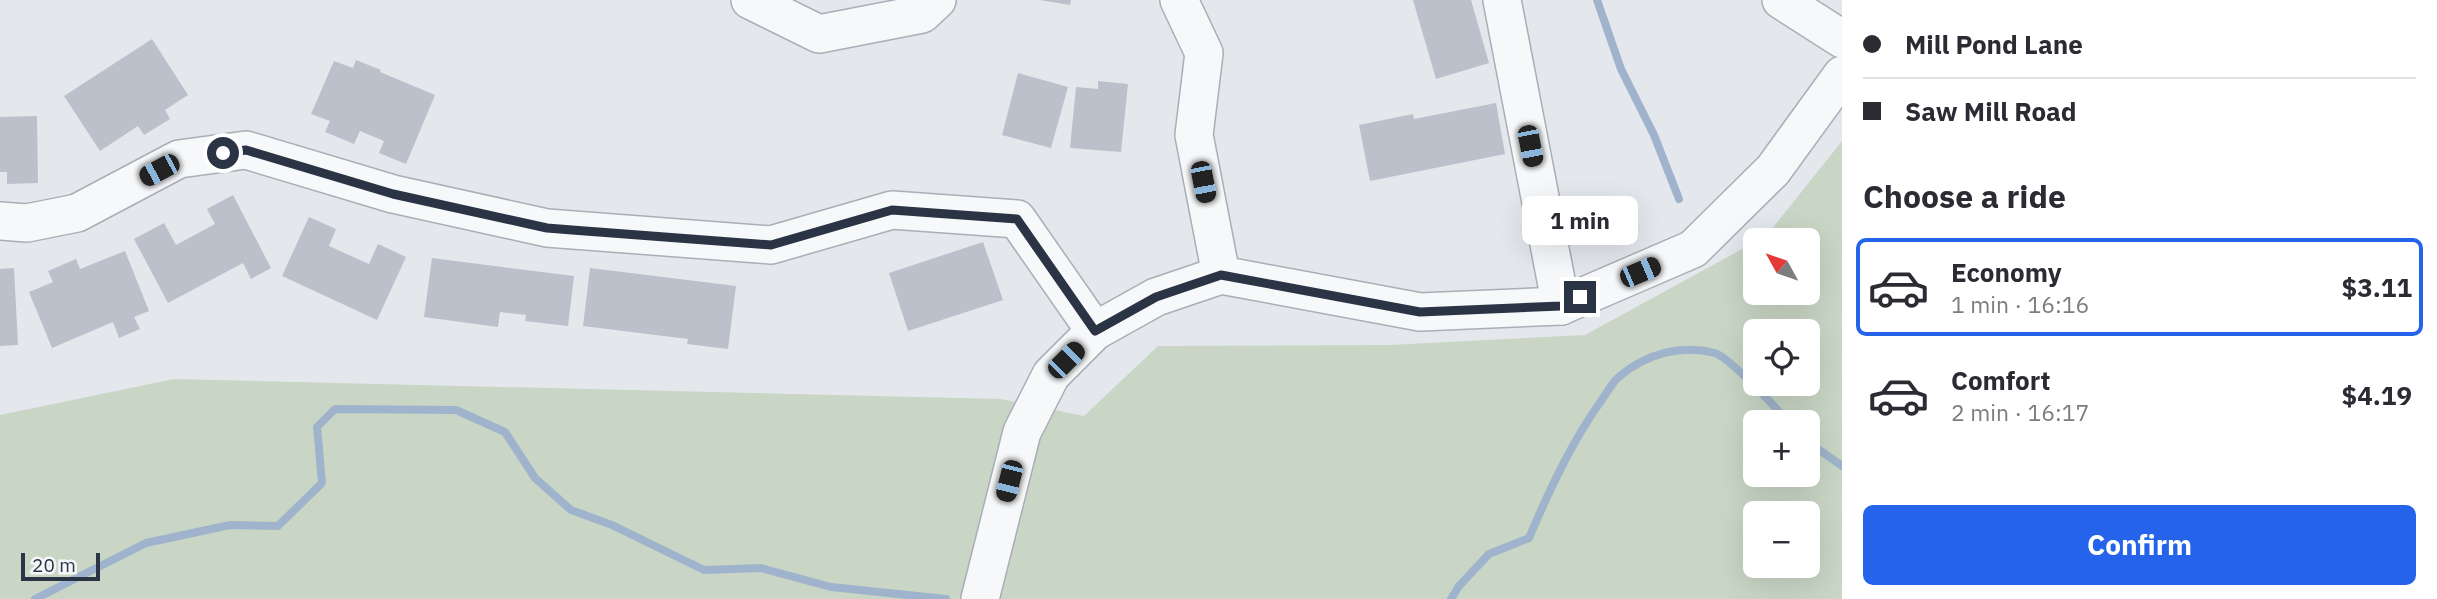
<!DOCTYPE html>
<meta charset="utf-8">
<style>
:root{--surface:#fff;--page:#f2f2f3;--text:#2b2b33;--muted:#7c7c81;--line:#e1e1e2;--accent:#2563eb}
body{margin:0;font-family:"IBM Plex Sans",sans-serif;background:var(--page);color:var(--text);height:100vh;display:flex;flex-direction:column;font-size:26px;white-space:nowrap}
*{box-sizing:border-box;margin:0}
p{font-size:23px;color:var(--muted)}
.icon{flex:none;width:38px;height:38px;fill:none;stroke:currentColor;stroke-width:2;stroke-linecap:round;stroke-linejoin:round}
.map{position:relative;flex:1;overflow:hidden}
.panel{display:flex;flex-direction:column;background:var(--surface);width:595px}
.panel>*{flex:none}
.guide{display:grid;align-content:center;height:154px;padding:0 21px;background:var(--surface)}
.needle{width:46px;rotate:310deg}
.fabs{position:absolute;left:1743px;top:228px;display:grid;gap:14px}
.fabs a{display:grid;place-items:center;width:77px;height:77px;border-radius:10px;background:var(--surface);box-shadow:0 7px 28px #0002;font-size:35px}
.scale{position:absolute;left:21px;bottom:18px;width:79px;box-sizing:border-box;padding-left:7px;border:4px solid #2b3445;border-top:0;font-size:19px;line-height:24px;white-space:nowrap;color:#2b3445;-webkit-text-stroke:5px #f4f6f9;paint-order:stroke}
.end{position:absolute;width:32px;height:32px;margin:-16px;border:9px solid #2b3445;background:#fff;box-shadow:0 0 0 4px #fff}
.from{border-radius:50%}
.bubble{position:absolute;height:49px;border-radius:10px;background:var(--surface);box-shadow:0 7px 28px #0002;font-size:23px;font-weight:700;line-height:49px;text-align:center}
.car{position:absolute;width:21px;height:42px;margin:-21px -10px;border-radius:9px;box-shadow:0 0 5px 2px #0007;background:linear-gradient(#222 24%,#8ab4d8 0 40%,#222 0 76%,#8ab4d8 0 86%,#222 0)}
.guide b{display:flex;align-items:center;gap:24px;height:66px;font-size:26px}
.guide b+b{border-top:2px solid var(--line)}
.guide i{width:18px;height:18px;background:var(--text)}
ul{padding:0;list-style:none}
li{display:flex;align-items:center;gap:21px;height:98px;margin:0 14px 10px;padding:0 7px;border:4px solid transparent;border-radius:10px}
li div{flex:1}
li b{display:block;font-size:26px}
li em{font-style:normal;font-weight:700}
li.on{border-color:var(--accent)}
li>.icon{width:63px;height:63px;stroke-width:1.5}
h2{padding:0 21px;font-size:32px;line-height:84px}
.action{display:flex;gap:14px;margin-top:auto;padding:14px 21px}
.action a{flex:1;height:80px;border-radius:10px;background:var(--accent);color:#fff;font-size:28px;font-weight:700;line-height:80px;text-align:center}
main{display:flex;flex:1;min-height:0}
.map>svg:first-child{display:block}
.green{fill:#c9d6c5;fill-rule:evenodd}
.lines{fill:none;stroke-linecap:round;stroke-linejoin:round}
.stream{stroke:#9fb4cc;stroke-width:8}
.building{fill:#bbc0ca}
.minor-casing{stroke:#a9aeb7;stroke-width:40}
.minor{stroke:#f7f8fa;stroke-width:37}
.route{stroke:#2b3445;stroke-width:9}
</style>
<main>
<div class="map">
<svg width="1842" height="599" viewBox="0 0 1842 599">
<rect width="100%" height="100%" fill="#e4e7ec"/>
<path class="green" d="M1842,141V599H0V415L174,379L1001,399L1084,416L1158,346L1389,345L1585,335L1755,242V292H1808V240H1760L1767,235ZM1755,331H1808V383H1755ZM1755,422H1808V474H1755ZM1755,513H1808V565H1755Z"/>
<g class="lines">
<g class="stream">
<polyline points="1597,0 1621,69 1654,135 1679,199"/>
<polyline points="1808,442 1842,466"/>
<polyline points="35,599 146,543 230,525 278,526 322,483 317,427 335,409 456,410 505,432 535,478 571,510 612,525 704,570 761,568 831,587 946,599"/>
<path d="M1451,599L1459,586L1489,554L1529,538C1549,491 1571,443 1601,401C1607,393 1612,382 1620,376C1646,354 1681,344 1715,353C1730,358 1776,408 1789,422"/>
</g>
</g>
<g class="building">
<polygon points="1040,0 1071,0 1070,5"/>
<polygon points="1413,0 1471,0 1489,63 1436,79"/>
<polygon points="152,39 188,95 165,110 170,119 144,135 138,126 100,151 64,96"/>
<polygon points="356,60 381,70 380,72 435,95 406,164 379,153 384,141 360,131 354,144 325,132 330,121 311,114 334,61 353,68"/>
<polygon points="1018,73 1068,87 1051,148 1002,135"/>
<polygon points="1098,81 1128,84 1121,152 1070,148 1076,87 1098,89"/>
<polygon points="1496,103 1505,154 1370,181 1359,125 1413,114 1414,119"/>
<polygon points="37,116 38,183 7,184 7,172 0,172 0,117"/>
<polygon points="233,195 271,268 251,279 243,263 168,303 134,239 164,223 176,245 215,224 207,209"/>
<polygon points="309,217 336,229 329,246 369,264 378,244 406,257 377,320 282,276"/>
<polygon points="983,242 1003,300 908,331 889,273"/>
<polygon points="125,251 149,311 134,317 140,329 119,338 113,322 52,348 29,292 53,282 48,271 76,259 80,269"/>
<polygon points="432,258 574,276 568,326 525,321 526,315 500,312 498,327 424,317"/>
<polygon points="14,268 18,345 0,346 0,269"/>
<polygon points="590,268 736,286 728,349 687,344 688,339 583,326"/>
</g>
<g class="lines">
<defs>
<g id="minor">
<polyline points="750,0 819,34 922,14 937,0"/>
<polyline points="1179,0 1204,53 1194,135 1221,275"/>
<polyline points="1502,0 1561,306"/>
<polyline points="1781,0 1842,39"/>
<polyline points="0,221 27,223 77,213 179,159 246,150 393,194 547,228 771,245 892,210 1017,219 1095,331"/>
<polyline points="980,599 1022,432 1051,375 1095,331 1156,297 1221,275 1420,312 1561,306 1693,249 1773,170 1842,75"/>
</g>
</defs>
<use href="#minor" class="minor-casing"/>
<use href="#minor" class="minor"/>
</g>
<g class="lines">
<polyline class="route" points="223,153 246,150 393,194 547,228 572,230 771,245 892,210 1017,219 1095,331 1156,297 1221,275 1420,312 1561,306 1580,297"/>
</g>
</svg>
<div class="fabs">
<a><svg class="needle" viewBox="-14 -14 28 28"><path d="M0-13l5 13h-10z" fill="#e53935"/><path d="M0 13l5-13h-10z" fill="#7c7c81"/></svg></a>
<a><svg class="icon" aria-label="locate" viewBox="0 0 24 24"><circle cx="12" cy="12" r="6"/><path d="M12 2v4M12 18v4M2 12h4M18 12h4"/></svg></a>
<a>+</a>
<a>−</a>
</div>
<div class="scale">20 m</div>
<i class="end from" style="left:223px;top:153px"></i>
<i class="end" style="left:1580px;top:297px"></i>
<div class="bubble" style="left:1522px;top:196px;width:116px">1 min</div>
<i class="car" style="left:1530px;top:146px;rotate:169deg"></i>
<i class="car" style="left:159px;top:170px;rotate:242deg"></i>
<i class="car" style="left:1203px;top:182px;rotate:169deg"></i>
<i class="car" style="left:1640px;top:272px;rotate:67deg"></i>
<i class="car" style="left:1066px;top:360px;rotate:45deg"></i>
<i class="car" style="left:1009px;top:481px;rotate:194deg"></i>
</div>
<section class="panel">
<div class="guide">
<b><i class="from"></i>Mill Pond Lane</b>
<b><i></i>Saw Mill Road</b>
</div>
<h2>Choose a ride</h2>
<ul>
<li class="on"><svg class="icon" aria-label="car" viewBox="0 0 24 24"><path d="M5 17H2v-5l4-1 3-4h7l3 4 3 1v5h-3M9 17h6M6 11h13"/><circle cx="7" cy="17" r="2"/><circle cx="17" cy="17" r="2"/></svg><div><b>Economy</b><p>1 min · 16:16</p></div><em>$3.11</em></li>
<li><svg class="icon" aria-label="car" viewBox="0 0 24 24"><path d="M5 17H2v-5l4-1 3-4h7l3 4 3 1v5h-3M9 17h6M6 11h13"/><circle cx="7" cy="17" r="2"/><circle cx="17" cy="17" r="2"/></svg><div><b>Comfort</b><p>2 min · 16:17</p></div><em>$4.19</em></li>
</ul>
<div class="action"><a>Confirm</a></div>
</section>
</main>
